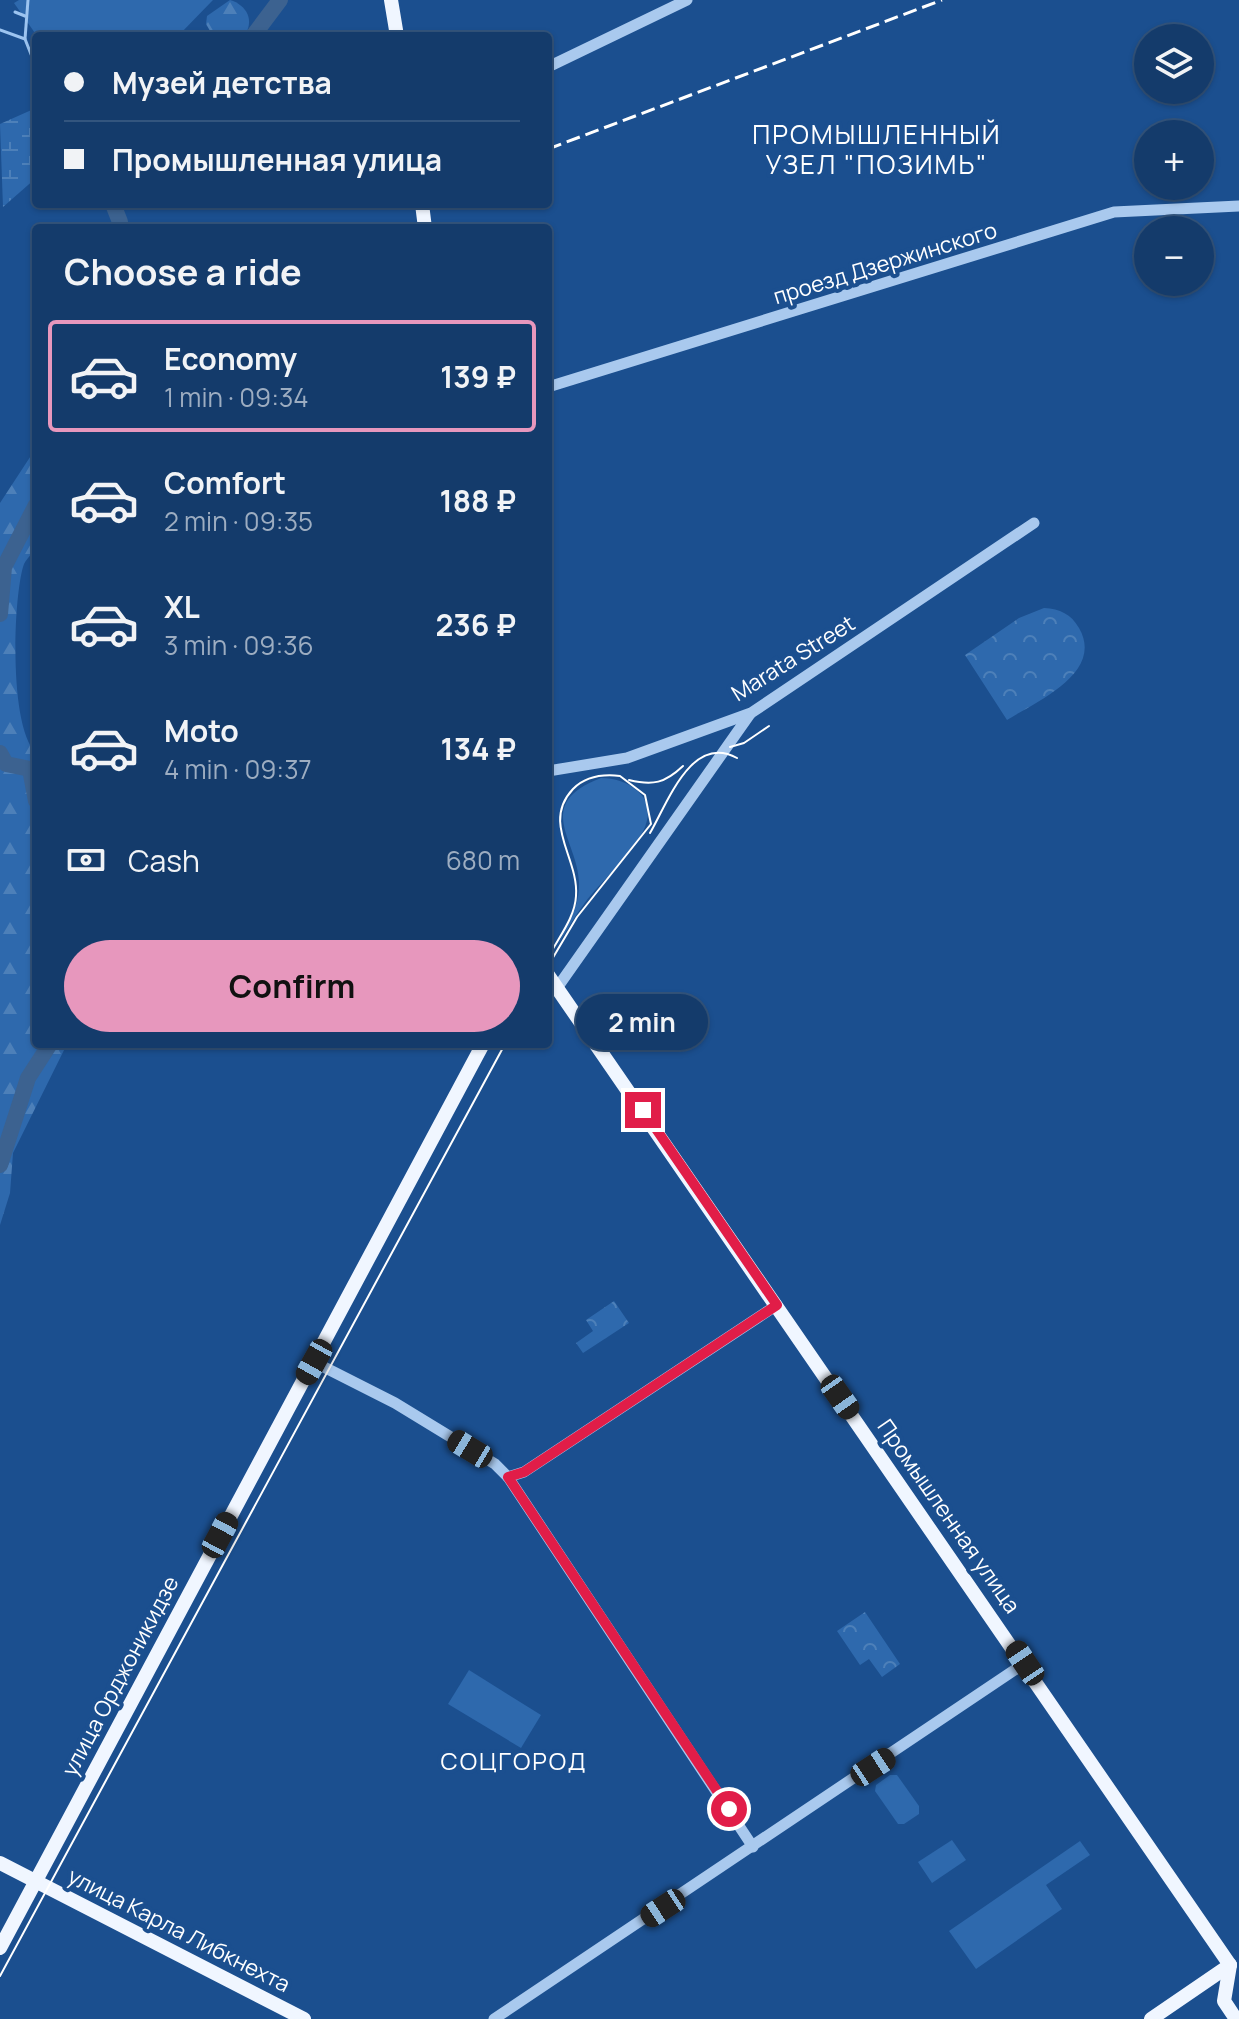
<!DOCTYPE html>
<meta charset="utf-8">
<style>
:root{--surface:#143b6b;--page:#1d4271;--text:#f1f3f6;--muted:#9dadc1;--line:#33557e;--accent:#e797bd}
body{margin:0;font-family:Manrope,sans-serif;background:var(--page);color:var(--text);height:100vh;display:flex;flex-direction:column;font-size:30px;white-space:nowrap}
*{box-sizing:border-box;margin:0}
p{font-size:26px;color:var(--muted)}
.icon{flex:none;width:44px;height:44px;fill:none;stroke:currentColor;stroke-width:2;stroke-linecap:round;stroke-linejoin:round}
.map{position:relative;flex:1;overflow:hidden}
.panel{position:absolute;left:32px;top:224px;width:520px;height:824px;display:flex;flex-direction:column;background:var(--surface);border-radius:8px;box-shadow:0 2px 6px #0004,0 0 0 2px var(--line)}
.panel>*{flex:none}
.top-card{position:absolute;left:32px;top:32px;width:520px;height:176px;border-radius:8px;box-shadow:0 2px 6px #0004,0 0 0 2px var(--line);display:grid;align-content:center;height:176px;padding:0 32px;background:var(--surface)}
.fabs{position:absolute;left:1134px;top:24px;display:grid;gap:16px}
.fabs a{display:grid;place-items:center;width:80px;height:80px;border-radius:50%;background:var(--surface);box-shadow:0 2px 6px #0004,0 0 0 2px var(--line);font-size:40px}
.end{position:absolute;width:36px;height:36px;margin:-18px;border:10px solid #e11d48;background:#fff;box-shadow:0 0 0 4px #fff}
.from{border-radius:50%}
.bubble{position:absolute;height:56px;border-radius:28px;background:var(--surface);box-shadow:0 2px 6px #0004,0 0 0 2px var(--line);font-size:26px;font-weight:700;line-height:56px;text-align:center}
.car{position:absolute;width:24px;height:48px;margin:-24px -12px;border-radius:10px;box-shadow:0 0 6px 2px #0007;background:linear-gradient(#222 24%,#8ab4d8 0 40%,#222 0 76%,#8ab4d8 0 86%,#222 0)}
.top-card b{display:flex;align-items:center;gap:28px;height:76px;font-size:30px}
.top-card b+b{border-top:2px solid var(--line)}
.top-card i{width:20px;height:20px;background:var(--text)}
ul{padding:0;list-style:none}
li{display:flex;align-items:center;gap:24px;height:112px;margin:0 16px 12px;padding:0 16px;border:4px solid transparent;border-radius:8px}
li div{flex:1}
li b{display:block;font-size:30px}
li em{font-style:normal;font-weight:700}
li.on{border-color:var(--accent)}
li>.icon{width:72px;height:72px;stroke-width:1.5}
h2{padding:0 32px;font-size:36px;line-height:96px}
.pay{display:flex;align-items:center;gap:20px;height:88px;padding:0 32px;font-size:30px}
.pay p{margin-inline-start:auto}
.primary-button{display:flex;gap:16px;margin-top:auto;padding:16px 32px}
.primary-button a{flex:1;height:92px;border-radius:48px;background:var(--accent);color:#111;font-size:32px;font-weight:700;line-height:92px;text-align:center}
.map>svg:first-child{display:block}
.grass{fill:#2e69ad}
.forest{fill:url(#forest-firs)}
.wetland{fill:url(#wetland-marsh)}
.park{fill:url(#park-crowns)}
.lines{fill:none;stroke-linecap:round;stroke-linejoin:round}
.stream{stroke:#9cc4f0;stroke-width:3}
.river{stroke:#3c6290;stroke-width:16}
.minor{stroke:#a9c9ee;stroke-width:11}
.major{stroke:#f0f6ff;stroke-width:14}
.tram{stroke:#fff;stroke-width:2}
.rail{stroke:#fff;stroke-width:3;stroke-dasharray:14 6;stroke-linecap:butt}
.route{stroke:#e11d48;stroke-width:10}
.labels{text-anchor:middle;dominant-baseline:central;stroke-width:8;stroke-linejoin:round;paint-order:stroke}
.street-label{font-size:22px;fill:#fff;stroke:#1b4f8f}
.neighbourhood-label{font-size:24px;letter-spacing:2px;fill:#fff;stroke:#1b4f8f}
.quarter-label{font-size:26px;letter-spacing:2px;fill:#fff;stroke:#1b4f8f}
</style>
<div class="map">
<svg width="1239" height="2019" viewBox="0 0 1239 2019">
<defs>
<pattern id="forest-firs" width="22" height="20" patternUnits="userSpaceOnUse" patternTransform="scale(2)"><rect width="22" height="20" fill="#2e69ad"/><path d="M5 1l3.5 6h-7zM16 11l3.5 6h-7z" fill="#4d80b9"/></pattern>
<pattern id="wetland-marsh" width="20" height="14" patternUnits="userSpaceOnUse" patternTransform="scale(2)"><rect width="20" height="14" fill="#2e69ad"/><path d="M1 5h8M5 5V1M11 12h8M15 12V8" fill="none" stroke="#4d80b9"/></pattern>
<pattern id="park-crowns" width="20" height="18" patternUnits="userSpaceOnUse" patternTransform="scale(2)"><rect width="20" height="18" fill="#2e69ad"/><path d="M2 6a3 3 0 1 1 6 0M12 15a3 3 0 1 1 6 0" fill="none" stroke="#4d80b9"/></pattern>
</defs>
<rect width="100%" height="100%" fill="#1b4f8f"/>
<g class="grass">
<polygon points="19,0 213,0 178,36 37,36 14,3"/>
<path d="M601,778C627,778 658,796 645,827C633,856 602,879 584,904C574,917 566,932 557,946C568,925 580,906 579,882C578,840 532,804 601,778Z"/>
<polygon points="469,1670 541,1715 521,1748 448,1704"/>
<polygon points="890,1775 897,1775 919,1806 919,1814 904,1824 898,1824 875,1791 876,1785"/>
<polygon points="952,1840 966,1860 932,1883 918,1862"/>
<polygon points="1080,1841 1090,1855 1046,1885 1062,1909 976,1969 949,1931"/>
</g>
<g class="forest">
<path d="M230,0C247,5 255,21 244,36H213L206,24L207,16Z"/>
<path d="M36,448C36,474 42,523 36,547C34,553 25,559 23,567C13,602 9,728 36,753V1044H67L13,1153L10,1193L0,1225V503Z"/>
</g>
<polygon class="wetland" points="36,108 36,178 3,207 0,124"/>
<g class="park">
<path d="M1044,608C1060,609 1071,614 1079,628C1105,673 1035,702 1007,720L965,655L1019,618Z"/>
<polygon points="614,1301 629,1323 583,1353 576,1343 593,1331 586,1320"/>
<polygon points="865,1612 900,1664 882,1677 869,1659 860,1665 837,1631"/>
</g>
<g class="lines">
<g class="stream">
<polyline points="15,12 25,16"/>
<polyline points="0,30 25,39 36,67"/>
<polyline points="25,39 28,0"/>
</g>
<g class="river">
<polyline points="253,36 280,0"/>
<polyline points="113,204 120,222 118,228"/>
<polyline points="0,614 4,567 36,505"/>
<polyline points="0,753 6,764 30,769 36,801"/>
<polyline points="0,1165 28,1078 50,1044"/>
</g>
<g class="minor">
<polyline points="548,67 687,0"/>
<polyline points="548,387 1114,212 1239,206"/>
<polyline points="548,771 627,758 751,713 1034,523"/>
<polyline points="557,988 750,714"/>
<polyline points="314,1362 395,1403 495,1464 508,1477 753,1847"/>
<polyline points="508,1477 524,1472 777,1305"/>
<polyline points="494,2019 1025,1663"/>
</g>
<g class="major">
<polyline points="391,0 397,36"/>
<polyline points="422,204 425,228"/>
<polyline points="548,975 1230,1965"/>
<polyline points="0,1863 304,2019"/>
<polyline points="0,1948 483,1044"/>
<polyline points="1230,1965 1224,2001 1236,2019"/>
<polyline points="1151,2019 1230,1965"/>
</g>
<g class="tram">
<polyline points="730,747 744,743 769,726"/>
<path d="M629,780C653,786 665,783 683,766"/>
<path d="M650,833C668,802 692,733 737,758"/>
<path d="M548,958C558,938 575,918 576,896C579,858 541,823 573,789C586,776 603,774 620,776L645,795L651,824L577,917L548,966"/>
<polyline points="0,1976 505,1044"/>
</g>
<polyline class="rail" points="548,149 942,0"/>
</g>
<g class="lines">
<polyline class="route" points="643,1110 777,1305 524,1472 508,1477 729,1809"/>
</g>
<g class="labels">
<g class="street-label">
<text transform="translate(885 263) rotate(-17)">проезд Дзержинского</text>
<text transform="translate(793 658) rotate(-32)">Marata Street</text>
<text transform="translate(949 1516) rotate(55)">Промышленная улица</text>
<text transform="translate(120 1676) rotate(-62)">улица Орджоникидзе</text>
<text transform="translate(179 1930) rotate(27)">улица Карла Либкнехта</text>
</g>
<g class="neighbourhood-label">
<text x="514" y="1760">СОЦГОРОД</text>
</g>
<g class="quarter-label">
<text x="877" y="134">ПРОМЫШЛЕННЫЙ<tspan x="877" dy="30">УЗЕЛ "ПОЗИМЬ"</tspan></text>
</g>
</g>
</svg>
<div class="fabs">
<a><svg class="icon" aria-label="layers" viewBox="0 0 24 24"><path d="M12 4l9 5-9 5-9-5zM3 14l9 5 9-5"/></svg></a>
<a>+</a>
<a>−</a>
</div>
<i class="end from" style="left:729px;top:1809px"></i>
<i class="end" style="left:643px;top:1110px"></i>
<div class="bubble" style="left:576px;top:994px;width:132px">2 min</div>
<i class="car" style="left:314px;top:1362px;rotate:209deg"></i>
<i class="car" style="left:840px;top:1397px;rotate:145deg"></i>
<i class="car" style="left:470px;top:1449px;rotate:301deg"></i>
<i class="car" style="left:220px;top:1535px;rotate:28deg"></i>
<i class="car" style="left:1025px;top:1663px;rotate:326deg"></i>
<i class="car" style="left:873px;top:1767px;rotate:57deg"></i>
<i class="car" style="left:663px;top:1908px;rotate:237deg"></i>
<div class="top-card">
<b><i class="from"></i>Музей детства</b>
<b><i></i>Промышленная улица</b>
</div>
<section class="panel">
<h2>Choose a ride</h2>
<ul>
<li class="on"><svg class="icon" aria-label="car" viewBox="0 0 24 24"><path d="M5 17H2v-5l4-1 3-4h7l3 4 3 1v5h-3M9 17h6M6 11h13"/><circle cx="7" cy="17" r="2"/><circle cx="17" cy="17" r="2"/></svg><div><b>Economy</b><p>1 min · 09:34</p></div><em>139 ₽</em></li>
<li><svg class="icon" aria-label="car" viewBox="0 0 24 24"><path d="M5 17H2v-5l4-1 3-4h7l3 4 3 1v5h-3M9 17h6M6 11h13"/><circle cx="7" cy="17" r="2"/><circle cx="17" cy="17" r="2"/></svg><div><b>Comfort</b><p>2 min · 09:35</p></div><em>188 ₽</em></li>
<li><svg class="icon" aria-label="car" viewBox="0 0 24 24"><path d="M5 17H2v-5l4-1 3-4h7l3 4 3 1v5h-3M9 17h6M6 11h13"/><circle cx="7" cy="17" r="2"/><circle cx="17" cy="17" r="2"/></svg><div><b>XL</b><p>3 min · 09:36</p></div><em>236 ₽</em></li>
<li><svg class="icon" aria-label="car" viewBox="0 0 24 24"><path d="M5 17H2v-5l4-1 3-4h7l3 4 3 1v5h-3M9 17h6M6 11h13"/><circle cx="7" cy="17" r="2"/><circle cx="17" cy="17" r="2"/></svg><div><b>Moto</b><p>4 min · 09:37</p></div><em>134 ₽</em></li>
</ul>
<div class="pay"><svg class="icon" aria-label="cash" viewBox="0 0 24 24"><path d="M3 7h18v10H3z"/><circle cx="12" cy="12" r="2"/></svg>Cash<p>680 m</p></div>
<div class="primary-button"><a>Confirm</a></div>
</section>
</div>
